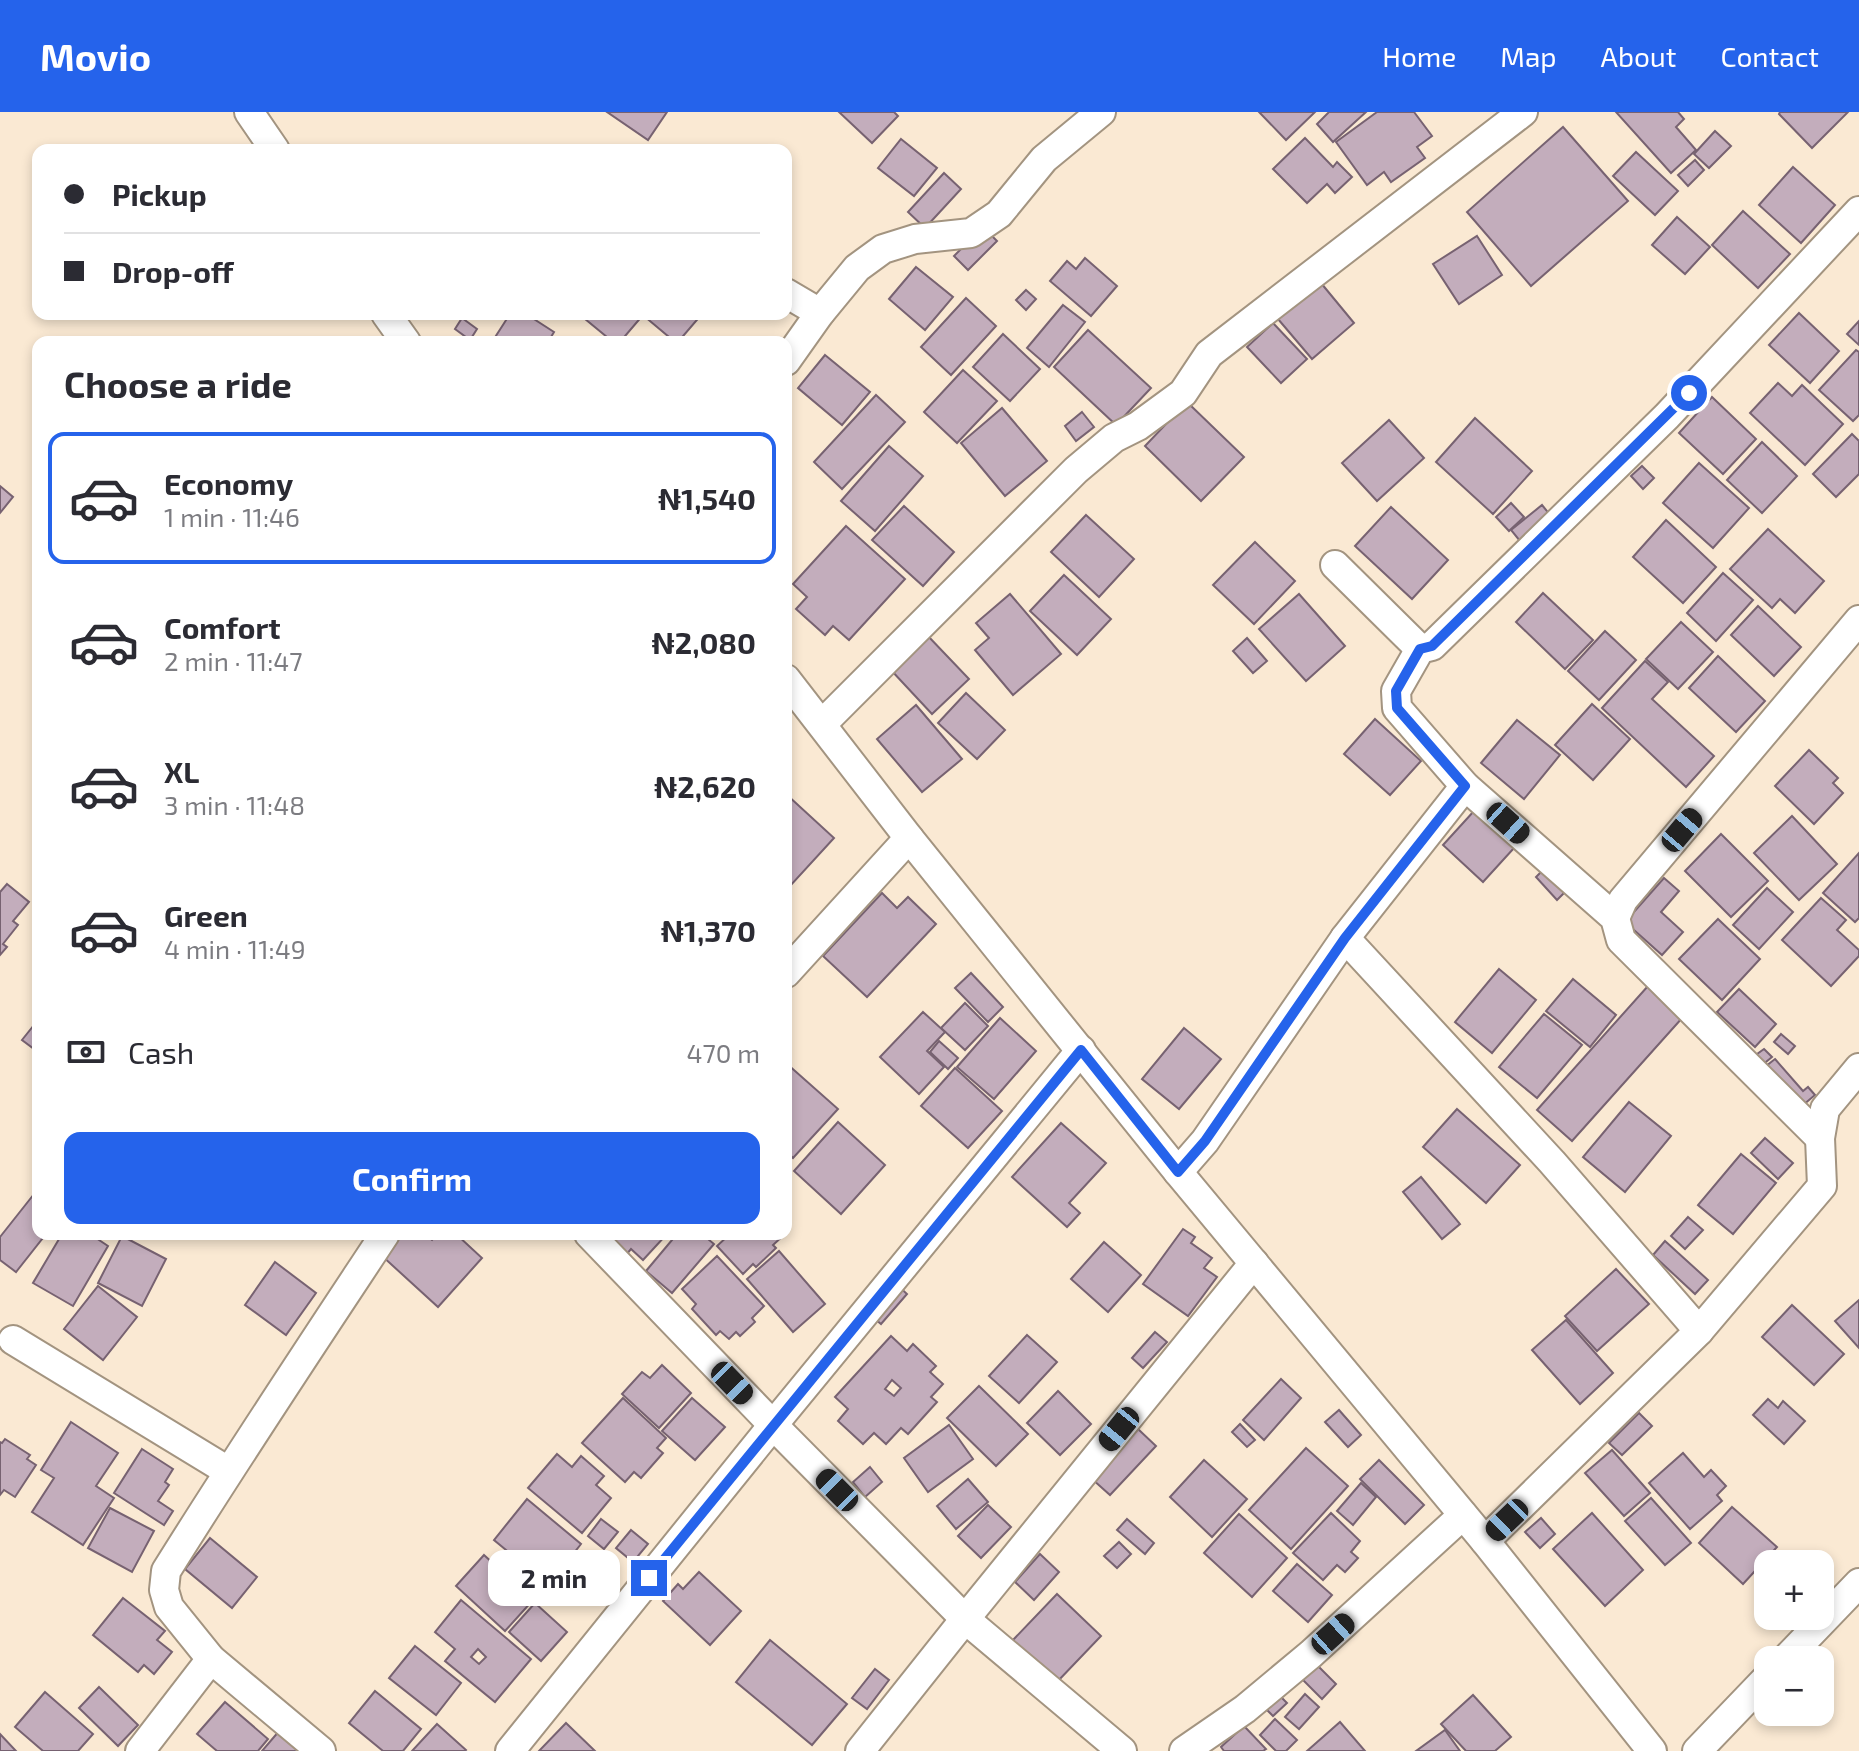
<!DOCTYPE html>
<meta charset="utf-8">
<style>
:root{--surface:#fff;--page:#f2f2f3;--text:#2b2b33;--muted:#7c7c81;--line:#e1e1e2;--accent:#2563eb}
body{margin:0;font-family:"Exo 2",sans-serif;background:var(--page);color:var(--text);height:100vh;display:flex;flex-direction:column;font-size:30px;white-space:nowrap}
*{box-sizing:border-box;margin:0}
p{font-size:26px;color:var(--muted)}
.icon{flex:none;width:44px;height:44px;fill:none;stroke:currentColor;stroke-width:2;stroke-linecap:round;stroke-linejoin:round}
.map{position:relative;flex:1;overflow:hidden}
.details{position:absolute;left:32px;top:224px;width:760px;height:904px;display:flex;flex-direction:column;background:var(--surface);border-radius:16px;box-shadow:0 4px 12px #0003}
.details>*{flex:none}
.hud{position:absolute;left:32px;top:32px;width:760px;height:176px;border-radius:16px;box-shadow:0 4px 12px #0003;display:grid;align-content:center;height:176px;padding:0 32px;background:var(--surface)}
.fabs{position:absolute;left:1754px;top:1438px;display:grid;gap:16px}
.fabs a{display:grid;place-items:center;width:80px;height:80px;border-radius:16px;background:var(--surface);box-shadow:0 4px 12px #0003;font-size:40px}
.end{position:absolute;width:36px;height:36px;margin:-18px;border:10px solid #2563eb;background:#fff;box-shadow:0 0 0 4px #fff}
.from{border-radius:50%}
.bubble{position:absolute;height:56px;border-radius:16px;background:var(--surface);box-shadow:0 4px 12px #0003;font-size:26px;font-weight:700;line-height:56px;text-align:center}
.car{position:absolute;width:24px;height:48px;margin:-24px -12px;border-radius:10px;box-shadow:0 0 6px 2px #0007;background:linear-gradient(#222 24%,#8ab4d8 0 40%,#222 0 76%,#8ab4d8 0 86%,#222 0)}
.hud b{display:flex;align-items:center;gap:28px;height:76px;font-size:30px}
.hud b+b{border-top:2px solid var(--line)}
.hud i{width:20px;height:20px;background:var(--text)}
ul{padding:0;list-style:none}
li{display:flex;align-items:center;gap:24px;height:132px;margin:0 16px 12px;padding:0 16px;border:4px solid transparent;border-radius:16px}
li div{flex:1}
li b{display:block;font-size:30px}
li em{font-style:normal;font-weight:700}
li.active{border-color:var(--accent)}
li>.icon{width:72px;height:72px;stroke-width:1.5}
h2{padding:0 32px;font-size:36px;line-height:96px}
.pay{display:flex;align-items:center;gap:20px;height:88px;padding:0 32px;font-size:30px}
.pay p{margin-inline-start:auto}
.cta{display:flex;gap:16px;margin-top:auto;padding:16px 32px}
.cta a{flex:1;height:92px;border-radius:16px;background:var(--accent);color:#fff;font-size:32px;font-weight:700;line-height:92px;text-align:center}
header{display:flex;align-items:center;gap:48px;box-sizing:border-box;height:112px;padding:0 40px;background:var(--accent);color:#fff}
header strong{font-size:38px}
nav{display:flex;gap:44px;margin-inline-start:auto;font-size:28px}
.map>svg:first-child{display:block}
.building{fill:#c3adbc;stroke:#776271;stroke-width:2;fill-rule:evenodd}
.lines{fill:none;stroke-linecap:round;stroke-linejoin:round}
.street-casing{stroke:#a39480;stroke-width:32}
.street{stroke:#fff;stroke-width:28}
.route{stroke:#2563eb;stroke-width:10}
</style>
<header>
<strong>Movio</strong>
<nav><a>Home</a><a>Map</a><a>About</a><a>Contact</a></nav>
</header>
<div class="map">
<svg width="1859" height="1639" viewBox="0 0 1859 1639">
<rect width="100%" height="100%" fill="#fae9d3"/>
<g class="building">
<polygon points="607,0 667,0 648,28"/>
<polygon points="839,0 894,0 898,4 872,31"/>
<polygon points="1259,0 1315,0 1286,28"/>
<polygon points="1329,0 1366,0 1333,30 1317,12"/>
<polygon points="1377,0 1414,0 1432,24 1417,35 1425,46 1391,70 1384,60 1367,73 1336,30"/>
<polygon points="1616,0 1678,0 1684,7 1676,15 1696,38 1671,61"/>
<polygon points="1780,0 1848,0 1812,36 1779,2"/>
<polygon points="1563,15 1628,89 1531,174 1467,100"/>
<polygon points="1715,19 1731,34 1709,56 1694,42"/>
<polygon points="1305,26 1333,55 1337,50 1352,65 1335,81 1327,72 1307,91 1273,57"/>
<polygon points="901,27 937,56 914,84 878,56"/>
<polygon points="1636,40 1678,79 1655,103 1613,64"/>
<polygon points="1695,48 1704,58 1688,74 1678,63"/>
<polygon points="1793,55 1835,93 1801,131 1759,93"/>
<polygon points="944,61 961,77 925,116 908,100"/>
<polygon points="1743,99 1790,142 1758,176 1712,133"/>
<polygon points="1677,105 1710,135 1685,162 1652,133"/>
<polygon points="983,115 997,129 968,158 954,144"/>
<polygon points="1477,124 1502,163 1459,192 1433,152"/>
<polygon points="1085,146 1117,174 1091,204 1050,169 1067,149 1076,157"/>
<polygon points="916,155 953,185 925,218 889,187"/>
<polygon points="1321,171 1354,211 1312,247 1278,207"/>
<polygon points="1026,178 1036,187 1026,198 1016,188"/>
<polygon points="966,186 996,214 951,263 921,235"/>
<polygon points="1063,193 1085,210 1049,255 1027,236"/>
<polygon points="1799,201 1839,239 1810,271 1769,233"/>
<polygon points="510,202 526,202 554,220 548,230 492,230"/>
<polygon points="579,202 642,202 643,203 620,230 613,230"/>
<polygon points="645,202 702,202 678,230 675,230 644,204"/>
<polygon points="462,206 477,217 470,228 455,217"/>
<polygon points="1859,209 1859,233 1847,222"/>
<polygon points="1273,211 1307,247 1281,271 1247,235"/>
<polygon points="1088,218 1151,276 1116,313 1054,255"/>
<polygon points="1003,222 1040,257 1010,289 973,255"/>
<polygon points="1856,238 1859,240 1859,303 1853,309 1819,278"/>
<polygon points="825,243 870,280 842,313 798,276"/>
<polygon points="963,258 997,289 957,331 924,300"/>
<polygon points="1778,271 1792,284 1802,273 1843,312 1805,353 1750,301"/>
<polygon points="876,283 905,310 842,377 814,350"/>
<polygon points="1712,285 1756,327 1723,362 1679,321"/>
<polygon points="1187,290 1244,345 1201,389 1145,334"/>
<polygon points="1002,296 1047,349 1005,384 961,331"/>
<polygon points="1082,300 1094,315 1076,329 1065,314"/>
<polygon points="1475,306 1532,359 1493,402 1436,350"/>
<polygon points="1389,308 1424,346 1377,389 1342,351"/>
<polygon points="1852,322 1859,329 1859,362 1836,385 1813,362"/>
<polygon points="1762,330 1797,364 1762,401 1727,368"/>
<polygon points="889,334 923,364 875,419 841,389"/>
<polygon points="1699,351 1749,396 1713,436 1663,391"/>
<polygon points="1642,354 1654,366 1643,377 1631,364"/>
<polygon points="0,374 13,385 0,401"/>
<polygon points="1511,391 1524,405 1509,419 1496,405"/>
<polygon points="1542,393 1551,404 1520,429 1511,418"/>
<polygon points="904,394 954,440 923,474 872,428"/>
<polygon points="1391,395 1448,448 1412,487 1355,434"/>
<polygon points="1086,403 1134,447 1099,485 1051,440"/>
<polygon points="1666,408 1716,455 1683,491 1633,445"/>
<polygon points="846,414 905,467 849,528 833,514 825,523 796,497 807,485 793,472"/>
<polygon points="1768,417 1824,469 1795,501 1780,487 1772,496 1730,457"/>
<polygon points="1255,430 1295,469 1254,512 1213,473"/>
<polygon points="1723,461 1753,488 1716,529 1687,501"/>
<polygon points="1064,463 1111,507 1077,543 1030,499"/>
<polygon points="1543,481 1593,528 1565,557 1516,510"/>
<polygon points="1010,482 1061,542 1013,583 975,538 989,526 976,511"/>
<polygon points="1299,482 1345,534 1306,569 1259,517"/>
<polygon points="1758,494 1801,535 1774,564 1731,523"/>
<polygon points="1681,510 1713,540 1678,577 1646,547"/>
<polygon points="1605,519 1636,548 1599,588 1568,559"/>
<polygon points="927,523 969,567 932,602 890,557"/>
<polygon points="1247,526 1267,549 1253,561 1233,539"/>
<polygon points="1718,544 1765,589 1736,620 1689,576"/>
<polygon points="1645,549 1668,570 1652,587 1714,644 1686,675 1602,596"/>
<polygon points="966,581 1005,618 977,647 938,611"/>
<polygon points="1592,592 1630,627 1593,668 1555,633"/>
<polygon points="916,593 962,647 922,680 877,627"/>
<polygon points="1375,607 1421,649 1390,683 1344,642"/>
<polygon points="1517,608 1560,643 1524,687 1481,651"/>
<polygon points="1809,638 1838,666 1833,671 1843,681 1814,712 1775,674"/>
<polygon points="786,682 834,726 791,773 786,769"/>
<polygon points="1474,699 1514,736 1483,770 1443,733"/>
<polygon points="1792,704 1837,752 1799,788 1754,741"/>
<polygon points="1721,722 1768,769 1731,805 1685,759"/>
<polygon points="1859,741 1859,806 1855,810 1823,781"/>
<polygon points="1548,753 1570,775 1557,788 1536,765"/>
<polygon points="1664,766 1679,779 1661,800 1683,820 1662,843 1625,810"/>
<polygon points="7,772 29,790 13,809 18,813 3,832 7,835 0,843 0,780"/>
<polygon points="1767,776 1793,800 1759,837 1733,813"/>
<polygon points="882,781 897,796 908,785 936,812 867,885 823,844"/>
<polygon points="1821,786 1846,808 1837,818 1859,838 1859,844 1831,874 1782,828"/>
<polygon points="1718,807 1760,847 1722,888 1679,847"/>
<polygon points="1499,857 1536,888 1492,941 1455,910"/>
<polygon points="971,861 1003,895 988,910 955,876"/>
<polygon points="1573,867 1616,903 1590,935 1546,899"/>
<polygon points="1648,874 1683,905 1572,1029 1537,998"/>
<polygon points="1739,877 1776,912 1755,935 1717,900"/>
<polygon points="965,891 988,914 965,938 941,916"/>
<polygon points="923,900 945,920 927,939 944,955 919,982 880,945"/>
<polygon points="1544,902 1582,933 1537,986 1499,955"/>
<polygon points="1000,906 1036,939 994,987 957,955"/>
<polygon points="38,908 38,940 22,928"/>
<polygon points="1184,916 1221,947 1179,997 1142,967"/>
<polygon points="1781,922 1795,934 1788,942 1774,930"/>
<polygon points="939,929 958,946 948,957 930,940"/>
<polygon points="1764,937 1772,945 1761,954 1753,945"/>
<polygon points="1775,947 1803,979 1808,975 1815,983 1796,999 1761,958"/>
<polygon points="786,951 838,997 793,1046 786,1039"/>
<polygon points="955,956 1002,999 968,1036 921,994"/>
<polygon points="1629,990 1671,1024 1625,1080 1583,1045"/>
<polygon points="1457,997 1520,1053 1486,1091 1423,1035"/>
<polygon points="838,1010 885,1053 841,1102 794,1059"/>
<polygon points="1061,1011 1106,1051 1069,1091 1080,1101 1067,1115 1012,1065"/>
<polygon points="1765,1026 1793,1051 1778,1067 1751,1041"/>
<polygon points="1741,1042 1776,1071 1733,1122 1698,1093"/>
<polygon points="1421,1065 1460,1112 1442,1127 1403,1080"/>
<polygon points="38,1077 38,1122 46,1122 16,1160 0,1148 0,1125"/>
<polygon points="1688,1105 1703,1118 1685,1137 1671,1124"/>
<polygon points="1183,1117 1195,1125 1191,1131 1212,1146 1204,1156 1217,1165 1188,1204 1143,1172"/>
<polygon points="62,1122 90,1122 108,1134 73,1194 33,1171"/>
<polygon points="400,1122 425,1122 432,1128 438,1122 456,1122 482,1146 438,1195 381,1143"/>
<polygon points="607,1122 667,1122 643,1148 631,1137 626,1143"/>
<polygon points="677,1122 702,1122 714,1132 672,1181 646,1159"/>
<polygon points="730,1122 785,1122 773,1133 776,1136 756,1155 753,1152 743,1162 717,1134"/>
<polygon points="122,1124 166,1147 142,1194 98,1171"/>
<polygon points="1665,1129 1708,1168 1695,1182 1653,1143"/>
<polygon points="1104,1130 1141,1163 1108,1200 1071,1167"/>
<polygon points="779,1139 825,1192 793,1220 747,1167"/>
<polygon points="717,1144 764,1194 752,1206 755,1210 740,1224 736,1220 729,1227 720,1219 716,1223 692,1197 696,1192 682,1177"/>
<polygon points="275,1150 316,1181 286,1223 245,1193"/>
<polygon points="1616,1157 1649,1192 1597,1239 1565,1204"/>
<polygon points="894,1170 907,1182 881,1212 868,1201"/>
<polygon points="98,1174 137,1205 103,1248 64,1217"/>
<polygon points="1859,1188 1859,1236 1835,1209"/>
<polygon points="1792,1193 1844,1242 1814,1273 1762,1225"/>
<polygon points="1566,1208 1613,1261 1580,1292 1532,1238"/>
<polygon points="1155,1220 1167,1230 1143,1256 1132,1246"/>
<polygon points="1027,1223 1057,1250 1019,1291 989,1264"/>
<path d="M891,1224L907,1239L913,1232L936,1254L930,1260L943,1272L931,1285L937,1290L908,1322L901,1316L886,1332L874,1321L863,1332L838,1309L848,1297L835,1285ZM892,1268L901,1276L894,1284L885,1277Z"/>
<polygon points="662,1253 691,1281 659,1316 622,1282 642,1260 650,1266"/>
<polygon points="1281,1267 1301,1286 1264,1328 1243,1308"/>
<polygon points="979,1274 1028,1322 996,1354 947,1306"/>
<polygon points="1058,1279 1091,1312 1060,1343 1027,1311"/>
<polygon points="623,1286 666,1326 657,1336 663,1341 641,1366 634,1360 625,1370 582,1331"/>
<polygon points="692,1286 725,1315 695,1348 662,1319"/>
<polygon points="1768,1287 1778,1296 1783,1289 1805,1309 1784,1332 1753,1303"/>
<polygon points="1339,1298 1361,1323 1348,1335 1325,1310"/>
<polygon points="1639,1301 1652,1314 1622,1343 1609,1331"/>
<polygon points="71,1310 118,1341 96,1374 114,1386 83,1433 32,1400 54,1366 41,1358"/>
<polygon points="1240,1312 1255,1328 1247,1335 1232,1320"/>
<polygon points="949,1313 973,1347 928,1380 904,1346"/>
<polygon points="1138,1317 1156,1334 1110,1383 1092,1367"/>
<polygon points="5,1327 30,1343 27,1347 36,1353 15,1385 4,1378 0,1383 0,1330 2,1331"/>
<polygon points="1306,1336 1348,1374 1291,1437 1249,1398"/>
<polygon points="142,1337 173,1357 165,1370 169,1373 158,1389 173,1399 164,1413 114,1381"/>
<polygon points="1612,1338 1650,1381 1624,1404 1585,1361"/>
<polygon points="1683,1341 1704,1365 1711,1358 1726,1374 1717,1383 1722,1389 1690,1417 1649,1371"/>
<polygon points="557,1342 572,1355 581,1344 604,1364 596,1373 611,1386 582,1421 528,1376"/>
<polygon points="1204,1348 1247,1387 1212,1425 1170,1385"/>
<polygon points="1379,1348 1424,1393 1405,1412 1360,1367"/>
<polygon points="870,1355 882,1370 865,1385 853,1370"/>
<polygon points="968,1367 988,1390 956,1417 937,1394"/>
<polygon points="1361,1371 1376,1385 1353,1413 1337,1399"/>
<polygon points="1651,1386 1691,1431 1665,1453 1625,1409"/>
<polygon points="527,1387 581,1432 574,1441 576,1443 567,1454 570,1457 553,1477 494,1428"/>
<polygon points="988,1393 1011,1415 981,1446 958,1424"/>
<polygon points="1732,1395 1777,1435 1743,1472 1699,1431"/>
<polygon points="110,1396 154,1419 132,1460 88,1436"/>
<polygon points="1331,1401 1360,1429 1351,1440 1358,1446 1345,1460 1337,1453 1323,1468 1293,1441"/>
<polygon points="1592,1401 1643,1458 1605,1494 1553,1437"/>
<polygon points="1239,1402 1287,1446 1252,1485 1204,1441"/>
<polygon points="1541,1406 1555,1422 1540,1436 1525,1420"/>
<polygon points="601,1407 618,1420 604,1437 588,1424"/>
<polygon points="1127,1407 1154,1431 1145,1442 1117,1418"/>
<polygon points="631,1418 648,1432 633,1450 616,1436"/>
<polygon points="210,1426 257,1465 232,1496 185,1457"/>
<polygon points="1119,1430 1131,1442 1117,1456 1104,1444"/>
<polygon points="1040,1442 1059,1460 1034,1488 1015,1470"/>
<polygon points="484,1443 533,1488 505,1519 456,1474"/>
<polygon points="1297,1452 1332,1483 1308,1510 1273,1479"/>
<polygon points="699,1460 741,1499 710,1533 663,1489 678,1472 683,1477"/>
<polygon points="1057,1482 1101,1524 1056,1571 1012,1529"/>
<polygon points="123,1486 165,1519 157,1528 172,1540 154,1562 144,1553 138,1560 93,1523"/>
<path d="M461,1488L531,1547L495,1590L445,1549L455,1537L435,1520ZM478,1537L486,1545L479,1552L471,1545Z"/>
<polygon points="535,1491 567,1520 541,1549 509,1520"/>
<polygon points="770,1528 847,1592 812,1633 736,1570"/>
<polygon points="415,1534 461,1571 436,1603 389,1566"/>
<polygon points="1316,1552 1336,1572 1322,1587 1302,1567"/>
<polygon points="875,1557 889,1568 867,1597 852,1586"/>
<polygon points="99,1575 138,1613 118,1634 79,1596"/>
<polygon points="375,1579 421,1617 403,1639 383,1639 349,1611"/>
<polygon points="45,1580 93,1622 78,1639 43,1639 15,1615"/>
<polygon points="1278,1582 1287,1591 1273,1604 1264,1595"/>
<polygon points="1305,1582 1319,1595 1299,1617 1285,1605"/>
<polygon points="1473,1583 1511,1625 1495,1639 1466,1639 1441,1612"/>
<polygon points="225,1590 268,1627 258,1639 217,1639 197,1622"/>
<polygon points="1275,1607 1297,1628 1286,1639 1276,1639 1260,1623"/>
<polygon points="1340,1610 1365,1639 1307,1639"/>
<polygon points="566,1611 595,1639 539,1639"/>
<polygon points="437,1612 466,1638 465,1639 412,1639"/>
<polygon points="1244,1614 1266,1637 1263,1639 1224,1639 1221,1635"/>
<polygon points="280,1618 304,1639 262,1639"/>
<polygon points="1445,1618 1460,1639 1416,1639"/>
<polygon points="0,1622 16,1639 0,1639"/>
</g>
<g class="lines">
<defs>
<g id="street">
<polyline points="249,0 275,38"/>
<polyline points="786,181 820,201"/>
<polyline points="386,202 406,230"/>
<polyline points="786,249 820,201 857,156 883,137 915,127 971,121 999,102 1044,47 1101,0"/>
<polyline points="1335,453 1420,537"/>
<polyline points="786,567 909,726 1178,1060 1485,1429 1652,1639"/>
<polyline points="822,612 1076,358 1114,326 1138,314 1183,281 1209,242 1523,0"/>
<polyline points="1615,806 1623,788 1859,508"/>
<polyline points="1345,826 1552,1050 1699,1219"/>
<polyline points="786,861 909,726"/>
<polyline points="1820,1026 1621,828 1615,806 1465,674 1397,596 1396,579 1420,537 1432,534 1667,304 1859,99"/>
<polyline points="1178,1060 1205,1029 1345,826 1465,674"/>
<polyline points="589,1122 773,1313 965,1507 1122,1639"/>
<polyline points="13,1228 228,1359"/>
<polyline points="1485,1429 1699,1219 1822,1074 1820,1026 1825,997 1859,956"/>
<polyline points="1785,1548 1859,1471"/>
<polyline points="140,1639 211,1547"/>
<path d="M321,1639L211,1547L169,1495L164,1478L166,1459C237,1345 311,1234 385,1122"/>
<polyline points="510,1639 773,1313 1081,938"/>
<polyline points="860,1639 965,1507 1254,1151"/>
<polyline points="1184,1639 1245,1597 1311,1542 1463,1403"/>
<polyline points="1697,1639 1768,1565"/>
</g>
</defs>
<use href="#street" class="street-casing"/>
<use href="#street" class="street"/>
</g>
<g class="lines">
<polyline class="route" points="649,1466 1081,938 1178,1060 1205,1029 1345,826 1465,674 1397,596 1396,579 1420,537 1432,534 1689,281"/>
</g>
</svg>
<div class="fabs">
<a>+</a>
<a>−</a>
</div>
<i class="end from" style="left:1689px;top:281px"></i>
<i class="end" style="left:649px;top:1466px"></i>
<div class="bubble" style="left:488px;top:1438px;width:132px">2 min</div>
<i class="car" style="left:1508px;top:711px;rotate:132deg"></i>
<i class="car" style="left:1682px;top:718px;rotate:40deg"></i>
<i class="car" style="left:732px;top:1271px;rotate:136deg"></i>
<i class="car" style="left:1119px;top:1317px;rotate:219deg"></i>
<i class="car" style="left:837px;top:1378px;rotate:315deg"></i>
<i class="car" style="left:1507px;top:1408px;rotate:226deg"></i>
<i class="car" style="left:1333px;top:1522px;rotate:48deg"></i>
<div class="hud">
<b><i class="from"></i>Pickup</b>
<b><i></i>Drop-off</b>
</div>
<section class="details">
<h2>Choose a ride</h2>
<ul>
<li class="active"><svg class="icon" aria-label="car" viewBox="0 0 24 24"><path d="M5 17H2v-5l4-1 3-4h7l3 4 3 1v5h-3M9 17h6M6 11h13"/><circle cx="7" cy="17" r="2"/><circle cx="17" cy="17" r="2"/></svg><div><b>Economy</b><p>1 min · 11:46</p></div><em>₦1,540</em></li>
<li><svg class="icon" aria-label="car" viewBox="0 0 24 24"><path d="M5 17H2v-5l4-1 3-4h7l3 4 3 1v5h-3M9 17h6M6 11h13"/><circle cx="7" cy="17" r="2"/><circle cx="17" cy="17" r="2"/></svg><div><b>Comfort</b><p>2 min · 11:47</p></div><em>₦2,080</em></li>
<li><svg class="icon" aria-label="car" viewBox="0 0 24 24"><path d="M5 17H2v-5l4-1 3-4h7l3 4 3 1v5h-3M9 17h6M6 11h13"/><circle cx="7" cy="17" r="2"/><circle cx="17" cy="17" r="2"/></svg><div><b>XL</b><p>3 min · 11:48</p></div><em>₦2,620</em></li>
<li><svg class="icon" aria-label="car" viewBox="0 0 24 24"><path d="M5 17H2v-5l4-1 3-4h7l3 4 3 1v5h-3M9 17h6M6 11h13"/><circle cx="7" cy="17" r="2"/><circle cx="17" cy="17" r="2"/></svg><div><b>Green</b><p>4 min · 11:49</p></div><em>₦1,370</em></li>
</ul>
<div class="pay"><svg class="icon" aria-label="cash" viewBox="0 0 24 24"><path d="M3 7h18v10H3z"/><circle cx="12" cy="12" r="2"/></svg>Cash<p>470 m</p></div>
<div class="cta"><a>Confirm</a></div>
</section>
</div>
